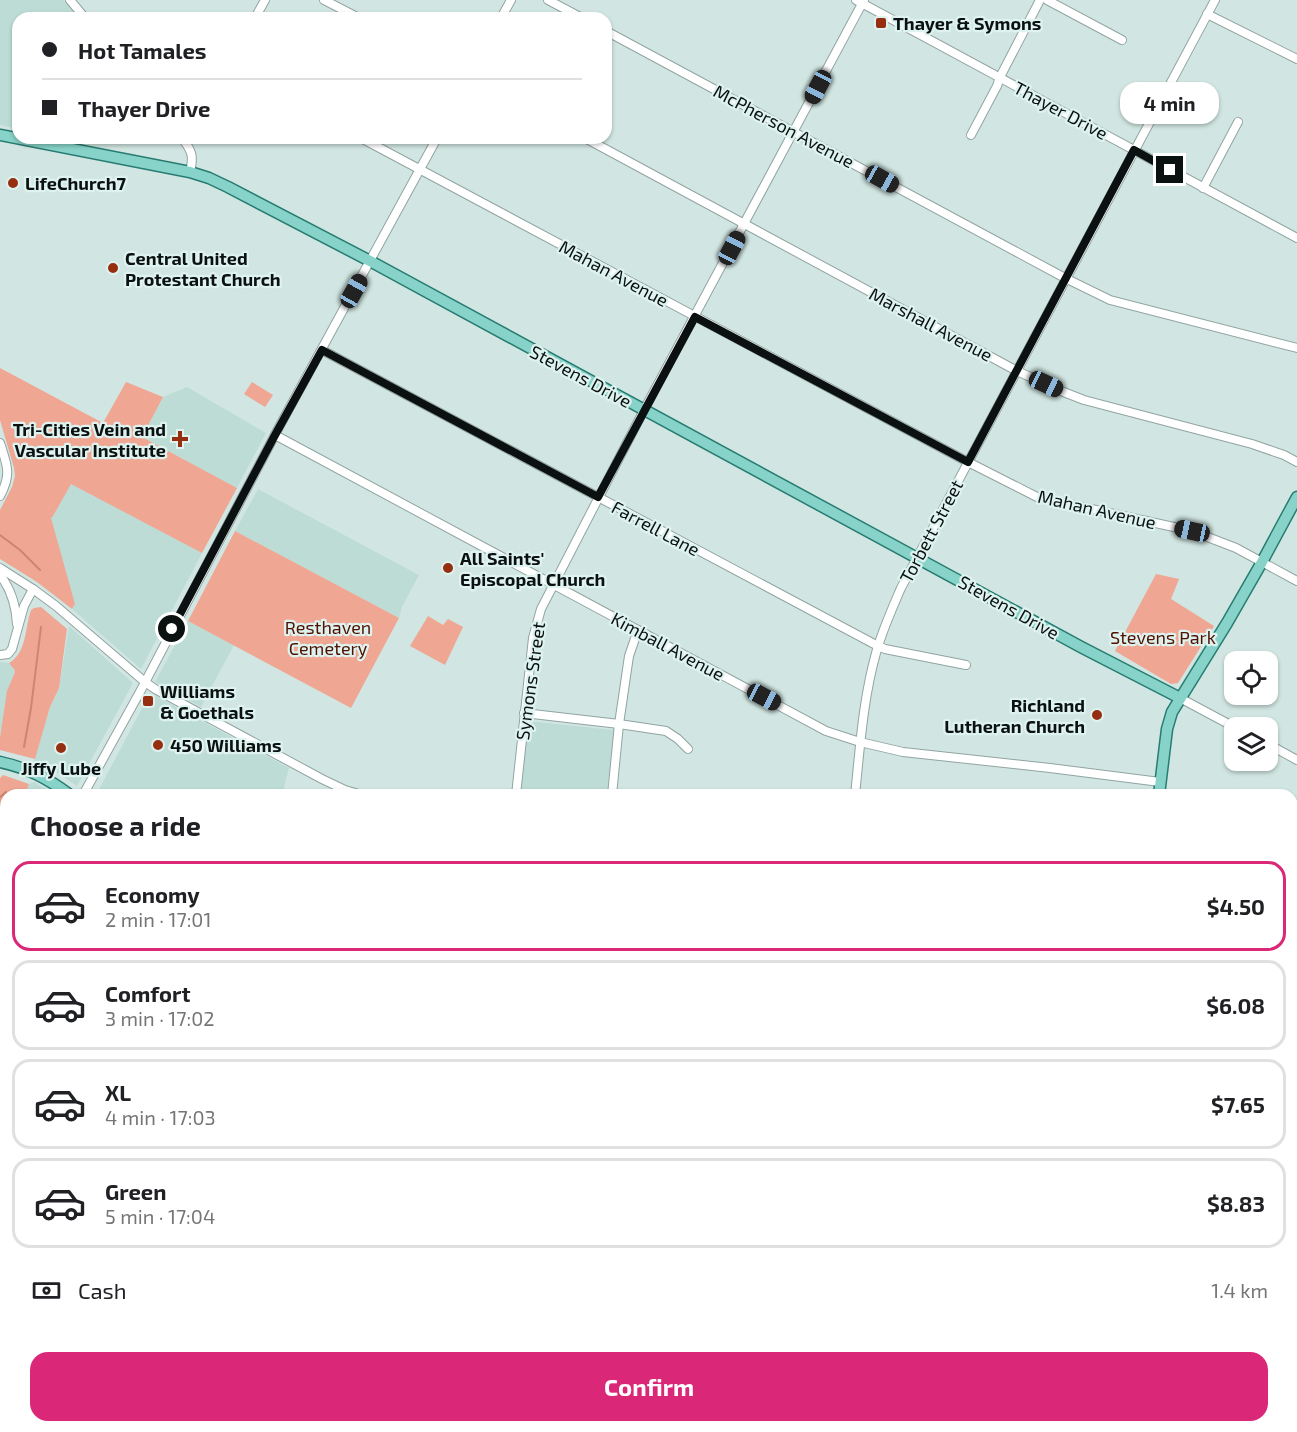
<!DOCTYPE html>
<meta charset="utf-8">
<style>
:root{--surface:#fff;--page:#f6f6f6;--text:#202124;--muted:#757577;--line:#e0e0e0;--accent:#db2777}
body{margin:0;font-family:"Exo 2",sans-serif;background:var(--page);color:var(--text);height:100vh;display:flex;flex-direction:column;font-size:22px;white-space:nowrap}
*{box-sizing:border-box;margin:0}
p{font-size:20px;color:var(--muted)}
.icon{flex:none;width:33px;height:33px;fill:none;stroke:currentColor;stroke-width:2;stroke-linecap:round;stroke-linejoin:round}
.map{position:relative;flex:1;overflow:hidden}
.details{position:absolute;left:0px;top:789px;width:1298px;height:644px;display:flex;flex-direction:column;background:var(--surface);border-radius:18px 18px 0 0;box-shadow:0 2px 4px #0004}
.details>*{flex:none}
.banner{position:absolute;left:12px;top:12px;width:600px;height:132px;border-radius:18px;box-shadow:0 2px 4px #0004;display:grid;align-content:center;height:132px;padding:0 30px;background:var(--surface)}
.buttons{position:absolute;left:1224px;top:651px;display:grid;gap:12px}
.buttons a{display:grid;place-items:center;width:54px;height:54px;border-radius:12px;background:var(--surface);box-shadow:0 2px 4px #0004;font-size:30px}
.end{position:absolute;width:27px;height:27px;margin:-14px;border:8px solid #0a1110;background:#fff;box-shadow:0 0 0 3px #fff}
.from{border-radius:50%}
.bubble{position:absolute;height:42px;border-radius:18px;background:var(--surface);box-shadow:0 2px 4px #0004;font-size:20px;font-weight:700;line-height:42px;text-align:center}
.car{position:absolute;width:18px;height:36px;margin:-18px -9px;border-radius:8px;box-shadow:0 0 4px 2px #0007;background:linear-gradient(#222 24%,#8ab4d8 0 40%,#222 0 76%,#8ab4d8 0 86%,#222 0)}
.banner b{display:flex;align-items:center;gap:21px;height:57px;font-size:22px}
.banner b+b{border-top:2px solid var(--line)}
.banner i{width:15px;height:15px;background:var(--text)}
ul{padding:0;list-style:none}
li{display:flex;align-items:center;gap:18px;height:90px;margin:0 12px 9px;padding:0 18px;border:3px solid var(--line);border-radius:18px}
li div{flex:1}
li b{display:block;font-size:22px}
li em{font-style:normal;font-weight:700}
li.selected{border-color:var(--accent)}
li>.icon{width:54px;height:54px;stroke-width:1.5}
h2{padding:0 30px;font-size:27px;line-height:72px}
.pay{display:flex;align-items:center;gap:15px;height:66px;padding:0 30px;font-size:22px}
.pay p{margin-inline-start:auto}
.primary-button{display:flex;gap:12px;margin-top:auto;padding:12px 30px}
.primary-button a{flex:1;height:69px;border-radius:18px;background:var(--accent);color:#fff;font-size:24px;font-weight:700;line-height:69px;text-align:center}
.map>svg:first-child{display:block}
.built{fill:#bedcd6}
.green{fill:#efa692}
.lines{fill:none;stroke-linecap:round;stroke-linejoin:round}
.stream{stroke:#cc8672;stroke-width:2}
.minor-casing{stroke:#91a4a1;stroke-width:10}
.major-casing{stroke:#277c71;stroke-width:13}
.minor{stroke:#fff;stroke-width:8}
.major{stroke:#87d3c9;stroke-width:10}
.route{stroke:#0a1110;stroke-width:8}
.poi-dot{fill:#962f0f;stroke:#def3ef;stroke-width:2}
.labels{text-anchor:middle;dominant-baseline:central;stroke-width:4.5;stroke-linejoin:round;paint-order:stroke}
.poi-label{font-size:18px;font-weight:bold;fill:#0a1110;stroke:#def3ef;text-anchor:start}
.street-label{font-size:18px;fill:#0a1110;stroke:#def3ef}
.park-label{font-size:18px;fill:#501100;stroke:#def3ef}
</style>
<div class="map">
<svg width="1297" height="1432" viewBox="0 0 1297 1432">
<rect width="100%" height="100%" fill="#d1e6e2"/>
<g class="built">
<polygon points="0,0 64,0 79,18 18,18 18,129 0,125"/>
<polygon points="187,387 266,433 237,488 142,437 163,397"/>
<polygon points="71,483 202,553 141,669 72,609 75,604 50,517 53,516"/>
<polygon points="258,489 419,575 402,607 399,618 235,531"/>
<polygon points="188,621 234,645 201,707 155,682"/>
<polygon points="69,626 133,683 77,786 49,767 34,761 50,707 59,688"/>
<polygon points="0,662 9,663 14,669 15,672 8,691 0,738"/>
<polygon points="150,693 289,768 282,795 96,795"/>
<polygon points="527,721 614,730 607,795 520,795"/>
<polygon points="34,782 44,788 55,795 25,795 29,784"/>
<polygon points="0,807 6,810 6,920 0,931"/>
<polygon points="6,961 6,1116 0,1113 0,972"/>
<polygon points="686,1426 959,1426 970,1432 683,1432"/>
<polygon points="595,1427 671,1427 668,1432 605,1432"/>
</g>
<g class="green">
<polygon points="0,368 103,423 126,382 163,397 142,437 237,488 202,553 71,484 53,516 51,518 75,604 72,609 37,582 0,559 0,510 12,487 15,476 14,468 0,420"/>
<polygon points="252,382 273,395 265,407 244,394"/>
<polygon points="235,531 399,618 351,708 188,621"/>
<polygon points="1156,574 1179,579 1171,599 1214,626 1178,683 1171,684 1115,651"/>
<path d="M41,607L67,629L59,688L50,707L35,759L0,750V738L7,691L15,672L14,669L9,663C27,653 25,627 31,610L34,608Z"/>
<polygon points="428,616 443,625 448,619 463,627 445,665 410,646"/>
<polygon points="3,775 29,784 25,795 6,795 6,810 0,807 0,778"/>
<polygon points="553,1426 564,1432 340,1432 333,1427"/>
</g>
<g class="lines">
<g class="stream">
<polyline points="0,535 20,550 40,570"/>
<polyline points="24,747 31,708 41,627"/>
<polyline points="0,797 6,792"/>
</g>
<defs>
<g id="minor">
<polyline points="70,0 85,18"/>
<polyline points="324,0 359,18"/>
<polyline points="548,0 582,18"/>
<polyline points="856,0 1297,238"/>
<polyline points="1047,0 1122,40"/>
<polyline points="1207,14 1297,59"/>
<polyline points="255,18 265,0"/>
<polyline points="501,18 511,0"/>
<polyline points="606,31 1065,278 1110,300 1297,348"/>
<polyline points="971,135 997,86 1000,77 1040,0"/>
<path d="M182,138C192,151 194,156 190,172"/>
<polyline points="361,138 968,462 1037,497 1192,531 1236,548 1297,581"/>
<polyline points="585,138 1017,371 1061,391 1084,400 1252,444 1284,455 1297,462"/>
<polyline points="1203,188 1238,122"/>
<polyline points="322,350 878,646 885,649 966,665"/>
<polyline points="275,435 826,731 860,742 903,752 1050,768 1160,782"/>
<path d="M0,443C7,465 12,474 0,496"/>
<polyline points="0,568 33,589 56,606 145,682 155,689 322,779 345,790 362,795"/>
<path d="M0,575C11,589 16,606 17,624"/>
<polyline points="0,655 8,654 12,649 24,606 33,589"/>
<polyline points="1180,698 1236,728"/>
<polyline points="524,713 619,724 666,731 678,739 688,749"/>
<polyline points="1268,744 1297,760"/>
<polyline points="83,795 141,690 278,429 437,138"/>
<polyline points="516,795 533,638 541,609 644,410 864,0"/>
<polyline points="612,795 619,724 629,656 638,630"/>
<path d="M855,795C860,748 863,699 876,653C882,631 892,609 901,588L1215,0"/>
<polyline points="1292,878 1297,878"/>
<polyline points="0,948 6,937"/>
<polyline points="1292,988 1297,988"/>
<polyline points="1292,1085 1297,1086"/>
<polyline points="0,1156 6,1145"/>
<polyline points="0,1304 6,1309"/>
<polyline points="155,1426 162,1432"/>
<polyline points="327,1426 334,1432"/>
<polyline points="1023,1426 1034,1432"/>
<polyline points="1182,1426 1193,1432"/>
<polyline points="6,1432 11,1426"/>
<polyline points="676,1432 679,1426"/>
<polyline points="1103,1432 1106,1426"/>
<polyline points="1234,1432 1237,1426"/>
</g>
<g id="major">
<polyline points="0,135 190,172 209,178 228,187 370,261 1081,647 1180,698"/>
<path d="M0,762C28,768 47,778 70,795"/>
<polyline points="1159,795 1167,729 1172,712 1227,623 1262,562 1297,497"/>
<polyline points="0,1124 6,1127"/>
<polyline points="1292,1189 1297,1189"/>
<polyline points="575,1426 586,1432"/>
<polyline points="1004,1432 1007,1426"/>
</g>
</defs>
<use href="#minor" class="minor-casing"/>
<use href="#major" class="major-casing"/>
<use href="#minor" class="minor"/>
<use href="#major" class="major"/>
</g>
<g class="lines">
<polyline class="route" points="172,629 275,435 322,350 598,497 695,317 968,462 1134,150 1170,170"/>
</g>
<g class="poi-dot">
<rect x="875" y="17" width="12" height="12" rx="3"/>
<circle cx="13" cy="183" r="6"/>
<circle cx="113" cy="268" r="6"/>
<path d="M177 430h6v6h6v6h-6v6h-6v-6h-6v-6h6z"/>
<circle cx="448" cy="568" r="6"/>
<rect x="142" y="695" width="12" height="12" rx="3"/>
<circle cx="1097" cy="715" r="6"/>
<circle cx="158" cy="745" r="6"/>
<circle cx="61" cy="748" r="6"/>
</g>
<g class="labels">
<g class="poi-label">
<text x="893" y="23">Thayer &amp; Symons</text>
<text x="25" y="183">LifeChurch7</text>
<text x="125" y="258">Central United<tspan x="125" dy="21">Protestant Church</tspan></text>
<text x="166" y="429" text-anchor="end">Tri-Cities Vein and<tspan x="166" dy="21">Vascular Institute</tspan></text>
<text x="460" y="558">All Saints'<tspan x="460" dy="21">Episcopal Church</tspan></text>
<text x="160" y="691">Williams<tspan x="160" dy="21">&amp; Goethals</tspan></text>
<text x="1085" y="705" text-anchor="end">Richland<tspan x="1085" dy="21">Lutheran Church</tspan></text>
<text x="170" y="745">450 Williams</text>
<text x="61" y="768" text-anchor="middle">Jiffy Lube</text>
</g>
<g class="street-label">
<text transform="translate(1061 110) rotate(28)">Thayer Drive</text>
<text transform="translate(784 126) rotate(28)">McPherson Avenue</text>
<text transform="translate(614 273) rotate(28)">Mahan Avenue</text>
<text transform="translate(931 324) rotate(28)">Marshall Avenue</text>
<text transform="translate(581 376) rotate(28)">Stevens Drive</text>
<text transform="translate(1097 509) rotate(13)">Mahan Avenue</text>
<text transform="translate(656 528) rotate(28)">Farrell Lane</text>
<text transform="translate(931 531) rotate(-62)">Torbett Street</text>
<text transform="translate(1009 607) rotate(29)">Stevens Drive</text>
<text transform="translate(668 646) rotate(28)">Kimball Avenue</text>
<text transform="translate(530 681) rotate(-82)">Symons Street</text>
</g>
<g class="park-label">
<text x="328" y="627">Resthaven<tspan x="328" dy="21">Cemetery</tspan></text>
<text x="1163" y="637">Stevens Park</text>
</g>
</g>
</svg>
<div class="buttons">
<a><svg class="icon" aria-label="locate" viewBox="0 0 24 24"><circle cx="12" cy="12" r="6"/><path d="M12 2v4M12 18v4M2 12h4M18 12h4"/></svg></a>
<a><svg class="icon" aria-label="layers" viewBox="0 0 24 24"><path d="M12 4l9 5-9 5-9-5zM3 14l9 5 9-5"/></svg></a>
</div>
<i class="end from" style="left:172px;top:629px"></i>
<i class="end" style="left:1170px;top:170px"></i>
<div class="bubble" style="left:1120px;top:82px;width:99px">4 min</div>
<i class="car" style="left:818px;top:87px;rotate:208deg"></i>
<i class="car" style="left:882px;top:179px;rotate:119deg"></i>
<i class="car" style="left:732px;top:248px;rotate:28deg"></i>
<i class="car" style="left:354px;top:291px;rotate:29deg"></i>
<i class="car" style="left:1046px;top:384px;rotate:115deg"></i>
<i class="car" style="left:1192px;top:531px;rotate:282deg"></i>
<i class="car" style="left:764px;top:697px;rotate:118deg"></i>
<div class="banner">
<b><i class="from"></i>Hot Tamales</b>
<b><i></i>Thayer Drive</b>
</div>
<section class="details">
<h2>Choose a ride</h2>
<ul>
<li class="selected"><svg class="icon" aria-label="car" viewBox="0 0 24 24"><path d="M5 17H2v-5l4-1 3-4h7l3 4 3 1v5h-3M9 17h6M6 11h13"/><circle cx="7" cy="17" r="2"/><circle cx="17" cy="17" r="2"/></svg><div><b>Economy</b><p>2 min · 17:01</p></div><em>$4.50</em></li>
<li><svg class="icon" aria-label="car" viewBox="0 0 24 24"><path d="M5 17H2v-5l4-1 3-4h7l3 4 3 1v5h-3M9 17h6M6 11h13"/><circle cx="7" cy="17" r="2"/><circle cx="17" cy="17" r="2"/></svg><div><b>Comfort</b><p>3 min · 17:02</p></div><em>$6.08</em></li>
<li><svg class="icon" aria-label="car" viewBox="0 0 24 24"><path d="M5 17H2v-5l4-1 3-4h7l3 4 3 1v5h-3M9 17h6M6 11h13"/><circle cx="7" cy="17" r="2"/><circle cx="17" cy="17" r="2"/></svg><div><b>XL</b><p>4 min · 17:03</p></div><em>$7.65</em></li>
<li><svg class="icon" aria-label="car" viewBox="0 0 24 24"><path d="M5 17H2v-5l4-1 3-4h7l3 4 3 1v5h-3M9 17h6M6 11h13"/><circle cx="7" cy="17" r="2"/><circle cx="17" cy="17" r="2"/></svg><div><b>Green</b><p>5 min · 17:04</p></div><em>$8.83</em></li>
</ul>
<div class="pay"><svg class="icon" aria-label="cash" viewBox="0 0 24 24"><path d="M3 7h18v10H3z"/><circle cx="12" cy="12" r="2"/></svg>Cash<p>1.4 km</p></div>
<div class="primary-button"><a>Confirm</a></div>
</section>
</div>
